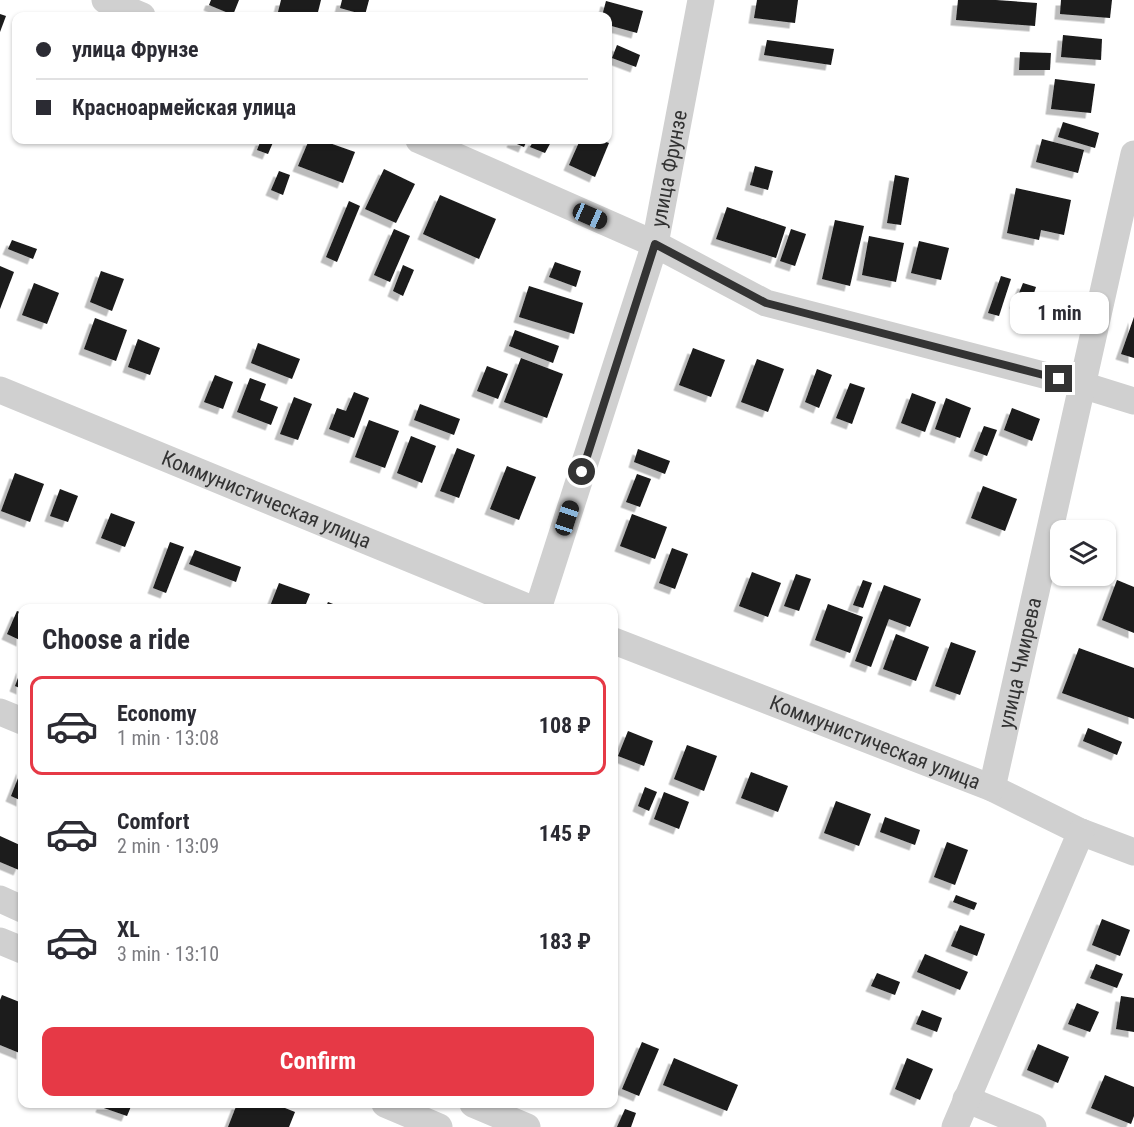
<!DOCTYPE html>
<meta charset="utf-8">
<style>
:root{--surface:#fff;--page:#f2f2f3;--text:#2b2b33;--muted:#7c7c81;--line:#e1e1e2;--accent:#e63946}
body{margin:0;font-family:"Roboto Condensed",sans-serif;background:var(--page);color:var(--text);height:100vh;display:flex;flex-direction:column;font-size:22px;white-space:nowrap}
*{box-sizing:border-box;margin:0}
p{font-size:20px;color:var(--muted)}
.icon{flex:none;width:33px;height:33px;fill:none;stroke:currentColor;stroke-width:2;stroke-linecap:round;stroke-linejoin:round}
.map{position:relative;flex:1;overflow:hidden}
.side{position:absolute;left:18px;top:604px;width:600px;height:504px;display:flex;flex-direction:column;background:var(--surface);border-radius:12px;box-shadow:0 2px 4px #0004}
.side>*{flex:none}
.hud{position:absolute;left:12px;top:12px;width:600px;height:132px;border-radius:12px;box-shadow:0 2px 4px #0004;display:grid;align-content:center;height:132px;padding:0 24px;background:var(--surface)}
.buttons{position:absolute;left:1050px;top:520px;display:grid;gap:12px}
.buttons a{display:grid;place-items:center;width:66px;height:66px;border-radius:12px;background:var(--surface);box-shadow:0 2px 4px #0004;font-size:30px}
.end{position:absolute;width:27px;height:27px;margin:-14px;border:8px solid #333;background:#fff;box-shadow:0 0 0 3px #fff}
.from{border-radius:50%}
.bubble{position:absolute;height:42px;border-radius:12px;background:var(--surface);box-shadow:0 2px 4px #0004;font-size:20px;font-weight:700;line-height:42px;text-align:center}
.car{position:absolute;width:18px;height:36px;margin:-18px -9px;border-radius:8px;box-shadow:0 0 4px 2px #0007;background:linear-gradient(#222 24%,#8ab4d8 0 40%,#222 0 76%,#8ab4d8 0 86%,#222 0)}
.hud b{display:flex;align-items:center;gap:21px;height:57px;font-size:22px}
.hud b+b{border-top:2px solid var(--line)}
.hud i{width:15px;height:15px;background:var(--text)}
ul{padding:0;list-style:none}
li{display:flex;align-items:center;gap:18px;height:99px;margin:0 12px 9px;padding:0 12px;border:3px solid transparent;border-radius:12px}
li div{flex:1}
li b{display:block;font-size:22px}
li em{font-style:normal;font-weight:700}
li.on{border-color:var(--accent)}
li>.icon{width:54px;height:54px;stroke-width:1.5}
h2{padding:0 24px;font-size:27px;line-height:72px}
.action{display:flex;gap:12px;margin-top:auto;padding:12px 24px}
.action a{flex:1;height:69px;border-radius:12px;background:var(--accent);color:#fff;font-size:24px;font-weight:700;line-height:69px;text-align:center}
.map>svg:first-child{display:block}
.building{fill:#1a1a1a;filter:url(#shadow)}
.lines{fill:none;stroke-linecap:round;stroke-linejoin:round}
.minor{stroke:#d0d0d0;stroke-width:27}
.route{stroke:#333;stroke-width:8}
.labels{text-anchor:middle;dominant-baseline:central;stroke-width:6;stroke-linejoin:round;paint-order:stroke}
.street-label{font-size:21px;fill:#333;stroke:#fff}
</style>
<div class="map">
<svg width="1134" height="1127" viewBox="0 0 1134 1127">
<defs>
<filter id="shadow"><feDropShadow dx="-5.5" dy="5.5" stdDeviation="0" flood-color="#0004"/></filter>
</defs>
<rect width="100%" height="100%" fill="#fff"/>
<g class="building">
<polygon points="211,0 239,0 233,15 209,5"/>
<polygon points="281,0 321,0 317,16 277,16"/>
<polygon points="342,0 369,0 365,15 340,8"/>
<polygon points="757,0 798,0 795,23 754,18"/>
<polygon points="958,0 996,0 1037,3 1035,26 956,20"/>
<polygon points="1061,0 1112,0 1110,18 1060,14"/>
<polygon points="606,1 643,11 637,33 608,25 608,16 602,16"/>
<polygon points="0,14 6,16 0,32"/>
<polygon points="1063,35 1102,39 1101,60 1061,57"/>
<polygon points="767,40 834,49 831,65 764,55"/>
<polygon points="617,45 640,55 636,67 612,58"/>
<polygon points="1020,52 1051,53 1050,70 1019,70"/>
<polygon points="1055,79 1095,84 1091,113 1051,109"/>
<polygon points="1063,122 1099,133 1095,148 1058,137"/>
<polygon points="1042,139 1084,150 1078,173 1036,162"/>
<polygon points="261,140 274,140 268,154 257,150"/>
<polygon points="309,140 321,140 355,152 343,183 298,166"/>
<polygon points="513,140 527,140 524,147 512,142"/>
<polygon points="534,140 552,140 545,153 530,147"/>
<polygon points="580,140 600,140 609,143 595,177 569,165"/>
<polygon points="755,166 773,171 768,190 750,185"/>
<polygon points="384,169 415,184 396,223 365,209"/>
<polygon points="279,171 290,175 283,195 271,190"/>
<polygon points="895,175 909,178 901,225 887,223"/>
<polygon points="1016,188 1071,200 1064,235 1041,230 1039,240 1007,233"/>
<polygon points="440,195 496,219 479,259 423,234"/>
<polygon points="349,201 360,206 337,262 326,257"/>
<polygon points="727,207 786,227 776,258 716,239"/>
<polygon points="835,220 864,226 850,286 822,279"/>
<polygon points="394,229 410,236 390,282 374,275"/>
<polygon points="791,229 806,234 795,266 780,261"/>
<polygon points="869,236 904,243 896,282 862,275"/>
<polygon points="12,240 37,249 33,259 8,249"/>
<polygon points="919,241 949,248 941,280 911,273"/>
<polygon points="555,262 581,271 576,287 549,277"/>
<polygon points="403,265 414,270 403,296 393,291"/>
<polygon points="0,266 14,272 0,309"/>
<polygon points="101,271 124,279 112,311 90,302"/>
<polygon points="1001,276 1011,279 999,316 988,313"/>
<polygon points="34,283 59,293 47,324 22,315"/>
<polygon points="1023,283 1036,287 1029,308 1015,303"/>
<polygon points="529,286 583,303 574,334 519,317"/>
<polygon points="1134,317 1134,358 1121,354"/>
<polygon points="95,318 127,330 116,361 84,349"/>
<polygon points="515,330 559,346 553,363 509,346"/>
<polygon points="138,339 160,348 150,375 128,367"/>
<polygon points="258,343 300,359 292,379 251,363"/>
<polygon points="693,348 725,360 711,397 679,385"/>
<polygon points="521,358 563,374 547,418 504,402"/>
<polygon points="757,359 784,369 768,412 741,402"/>
<polygon points="487,366 508,374 498,399 477,391"/>
<polygon points="817,369 832,375 819,408 805,402"/>
<polygon points="215,375 233,382 223,409 204,402"/>
<polygon points="250,378 266,384 260,400 278,407 271,425 237,412"/>
<polygon points="850,383 865,388 852,424 836,418"/>
<polygon points="354,392 369,398 354,438 329,429 337,408 346,411"/>
<polygon points="912,393 936,402 925,432 901,423"/>
<polygon points="294,397 312,404 298,440 280,434"/>
<polygon points="946,398 971,408 960,438 935,429"/>
<polygon points="420,404 460,419 454,435 414,420"/>
<polygon points="1012,408 1040,419 1032,441 1004,430"/>
<polygon points="369,420 399,431 385,468 355,457"/>
<polygon points="984,426 997,430 987,456 974,451"/>
<polygon points="411,436 436,446 422,483 397,473"/>
<polygon points="457,448 475,455 459,498 440,491"/>
<polygon points="638,449 670,461 665,474 634,462"/>
<polygon points="507,466 536,477 519,520 490,509"/>
<polygon points="15,473 44,484 30,522 1,511"/>
<polygon points="637,474 651,479 640,507 626,502"/>
<polygon points="983,486 1017,499 1005,531 971,518"/>
<polygon points="60,489 78,496 68,522 50,516"/>
<polygon points="111,513 135,522 125,547 101,538"/>
<polygon points="632,514 667,527 655,559 620,546"/>
<polygon points="170,542 184,547 166,593 153,588"/>
<polygon points="672,548 688,554 675,589 659,583"/>
<polygon points="195,550 241,567 236,582 189,564"/>
<polygon points="752,572 781,583 768,617 739,606"/>
<polygon points="796,574 811,579 799,611 784,606"/>
<polygon points="863,580 872,583 863,608 853,605"/>
<polygon points="1117,580 1134,587 1134,633 1102,620"/>
<polygon points="279,583 310,594 304,609 269,609"/>
<polygon points="884,585 921,599 910,627 889,619 871,667 855,661"/>
<polygon points="328,602 346,609 325,609"/>
<polygon points="828,604 863,617 850,653 815,640"/>
<polygon points="17,611 22,613 22,641 7,634"/>
<polygon points="896,634 929,647 916,681 883,669"/>
<polygon points="951,642 976,651 960,695 935,686"/>
<polygon points="1079,648 1134,668 1134,719 1062,693"/>
<polygon points="22,667 22,689 15,686"/>
<polygon points="1088,728 1122,742 1117,755 1083,741"/>
<polygon points="628,731 653,741 644,766 618,756"/>
<polygon points="687,745 717,756 704,791 674,779"/>
<polygon points="22,768 22,801 11,796"/>
<polygon points="751,772 788,786 778,812 741,798"/>
<polygon points="645,787 657,792 649,811 638,806"/>
<polygon points="664,792 689,802 679,829 654,819"/>
<polygon points="836,801 871,814 859,846 824,833"/>
<polygon points="885,817 920,830 915,845 880,832"/>
<polygon points="0,836 22,846 22,863 19,870 0,862"/>
<polygon points="947,842 968,850 955,885 934,877"/>
<polygon points="956,895 977,903 974,910 953,902"/>
<polygon points="1102,919 1130,930 1120,956 1092,945"/>
<polygon points="960,925 985,934 977,956 951,946"/>
<polygon points="925,954 968,972 960,990 917,972"/>
<polygon points="1096,964 1123,974 1117,988 1090,978"/>
<polygon points="877,973 900,982 895,995 871,986"/>
<polygon points="2,995 22,1003 22,1054 0,1045 0,1000"/>
<polygon points="1121,996 1134,998 1134,1032 1116,1029"/>
<polygon points="1077,1003 1099,1012 1090,1032 1068,1024"/>
<polygon points="922,1010 942,1018 937,1032 916,1024"/>
<polygon points="642,1042 659,1049 639,1096 622,1089"/>
<polygon points="1038,1044 1069,1057 1058,1083 1027,1070"/>
<polygon points="674,1058 738,1085 727,1111 663,1085"/>
<polygon points="907,1058 933,1069 920,1100 895,1089"/>
<polygon points="1105,1075 1134,1087 1134,1116 1131,1124 1091,1108"/>
<polygon points="102,1104 132,1104 127,1116 101,1107"/>
<polygon points="237,1104 275,1104 295,1112 289,1127 228,1127"/>
<polygon points="625,1109 636,1113 631,1127 617,1127"/>
</g>
<g class="lines">
<g class="minor">
<polyline points="105,0 142,16"/>
<polyline points="419,140 655,244 766,303 1082,385 1134,401"/>
<path id="s1" d="M0,390L532,609"/>
<path id="s2" d="M538,609L655,244L701,0"/>
<path id="s3" d="M614,641L992,788L1081,832L1134,852"/>
<polyline points="0,712 22,721"/>
<path id="s4" d="M992,788L1134,154"/>
<polyline points="0,899 22,909"/>
<polyline points="0,941 22,950"/>
<polyline points="966,1099 1033,1127"/>
<polyline points="385,1104 439,1127"/>
<polyline points="473,1104 527,1127"/>
<polyline points="955,1127 1081,832"/>
</g>
</g>
<g class="lines">
<polyline class="route" points="582,472 655,244 766,303 1059,379"/>
</g>
<g class="labels">
<g class="street-label">
<text stroke="none"><textPath href="#s2" startOffset="460">улица Фрунзе</textPath></text>
<text stroke="none"><textPath href="#s1" startOffset="288">Коммунистическая улица</textPath></text>
<text stroke="none"><textPath href="#s4" startOffset="128">улица Чмирева</textPath></text>
<text stroke="none"><textPath href="#s3" startOffset="280">Коммунистическая улица</textPath></text>
</g>
</g>
</svg>
<div class="buttons">
<a><svg class="icon" aria-label="layers" viewBox="0 0 24 24"><path d="M12 4l9 5-9 5-9-5zM3 14l9 5 9-5"/></svg></a>
</div>
<i class="end from" style="left:582px;top:472px"></i>
<i class="end" style="left:1059px;top:379px"></i>
<div class="bubble" style="left:1010px;top:292px;width:99px">1 min</div>
<i class="car" style="left:590px;top:216px;rotate:114deg"></i>
<i class="car" style="left:567px;top:518px;rotate:18deg"></i>
<div class="hud">
<b><i class="from"></i>улица Фрунзе</b>
<b><i></i>Красноармейская улица</b>
</div>
<section class="side">
<h2>Choose a ride</h2>
<ul>
<li class="on"><svg class="icon" aria-label="car" viewBox="0 0 24 24"><path d="M5 17H2v-5l4-1 3-4h7l3 4 3 1v5h-3M9 17h6M6 11h13"/><circle cx="7" cy="17" r="2"/><circle cx="17" cy="17" r="2"/></svg><div><b>Economy</b><p>1 min · 13:08</p></div><em>108 ₽</em></li>
<li><svg class="icon" aria-label="car" viewBox="0 0 24 24"><path d="M5 17H2v-5l4-1 3-4h7l3 4 3 1v5h-3M9 17h6M6 11h13"/><circle cx="7" cy="17" r="2"/><circle cx="17" cy="17" r="2"/></svg><div><b>Comfort</b><p>2 min · 13:09</p></div><em>145 ₽</em></li>
<li><svg class="icon" aria-label="car" viewBox="0 0 24 24"><path d="M5 17H2v-5l4-1 3-4h7l3 4 3 1v5h-3M9 17h6M6 11h13"/><circle cx="7" cy="17" r="2"/><circle cx="17" cy="17" r="2"/></svg><div><b>XL</b><p>3 min · 13:10</p></div><em>183 ₽</em></li>
</ul>
<div class="action"><a>Confirm</a></div>
</section>
</div>
